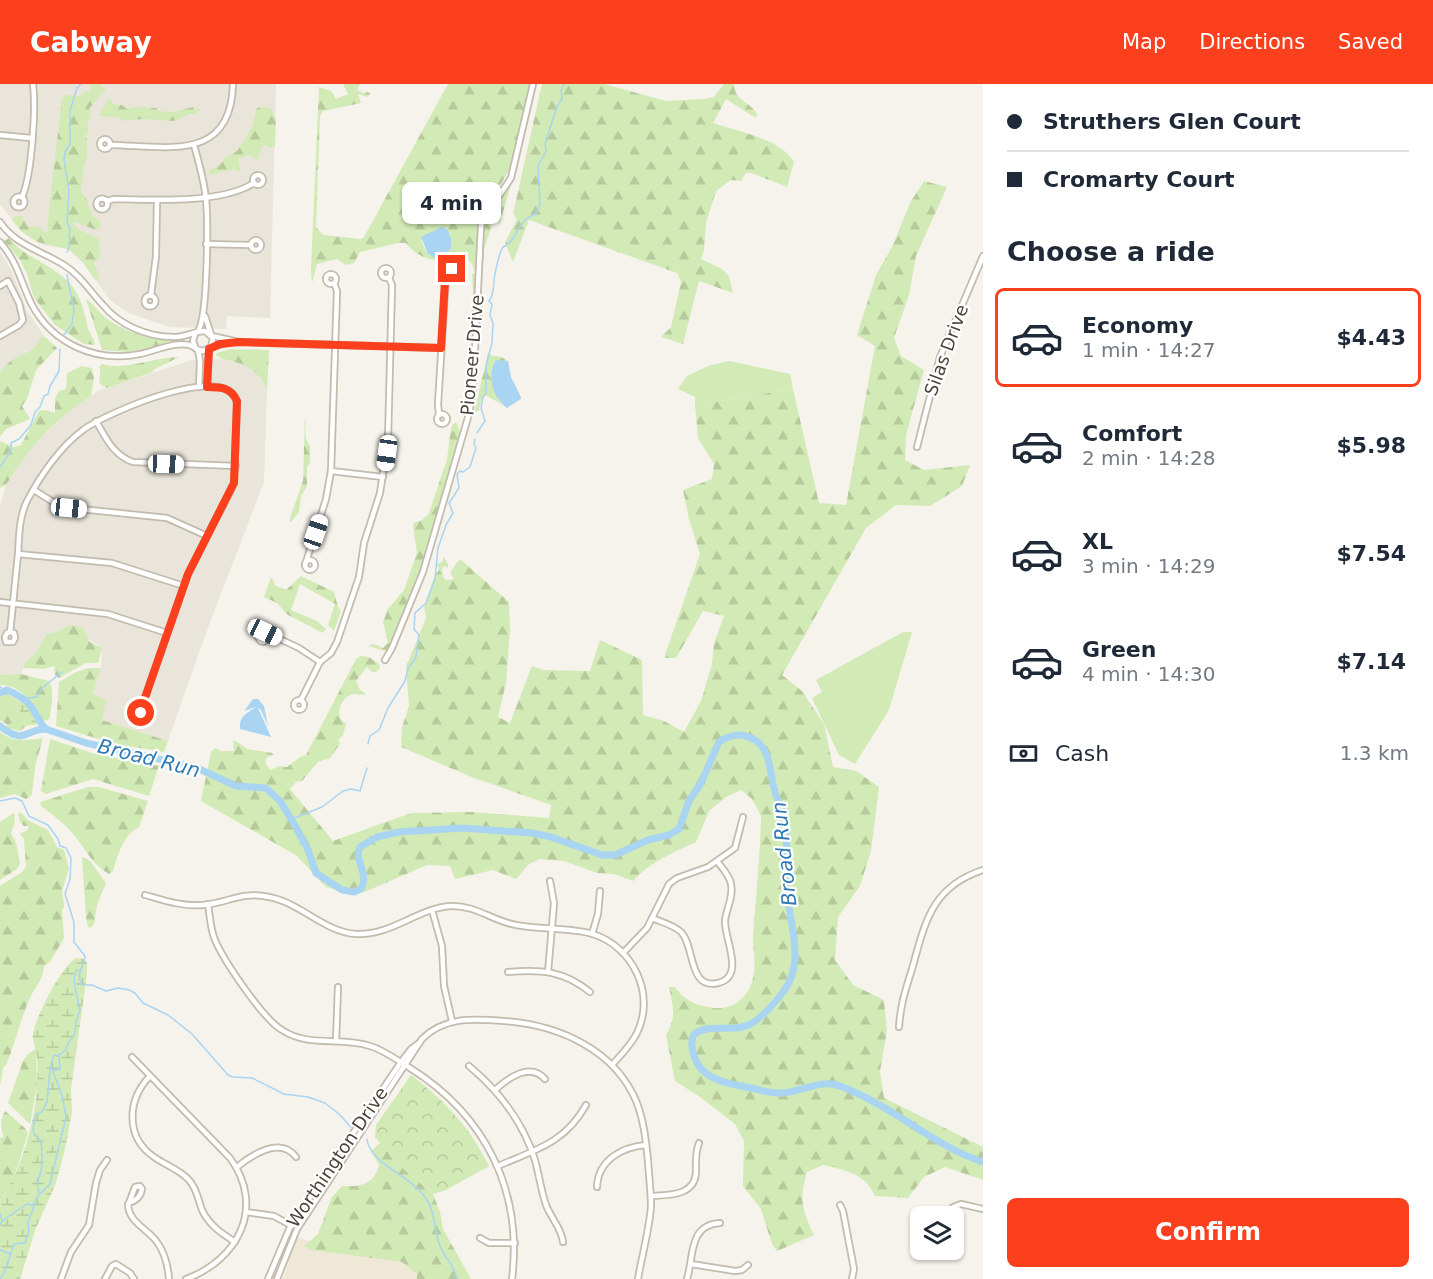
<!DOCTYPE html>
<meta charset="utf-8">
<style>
:root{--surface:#fff;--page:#f2f2f3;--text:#1f2937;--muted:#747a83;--line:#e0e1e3;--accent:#fc3f1d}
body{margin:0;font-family:"DejaVu Sans",sans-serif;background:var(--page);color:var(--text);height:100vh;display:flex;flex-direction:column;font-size:22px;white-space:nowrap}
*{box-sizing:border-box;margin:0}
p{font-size:20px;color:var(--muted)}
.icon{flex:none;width:33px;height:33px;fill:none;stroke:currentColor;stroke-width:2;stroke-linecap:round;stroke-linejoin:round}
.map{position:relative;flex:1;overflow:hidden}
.sheet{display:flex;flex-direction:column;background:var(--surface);width:450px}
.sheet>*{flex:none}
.banner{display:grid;align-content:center;height:132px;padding:0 24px;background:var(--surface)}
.fabs{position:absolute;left:910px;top:1122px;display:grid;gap:12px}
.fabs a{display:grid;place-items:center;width:54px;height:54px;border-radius:9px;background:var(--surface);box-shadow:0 2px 4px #0004;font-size:30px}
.end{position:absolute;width:27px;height:27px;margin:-14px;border:8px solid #fc3f1d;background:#fff;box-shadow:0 0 0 3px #fff}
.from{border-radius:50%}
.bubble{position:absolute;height:42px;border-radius:9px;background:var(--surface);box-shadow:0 2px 4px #0004;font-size:20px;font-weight:700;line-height:42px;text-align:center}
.car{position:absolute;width:18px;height:36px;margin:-18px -9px;border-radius:8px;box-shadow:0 0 4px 2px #0007;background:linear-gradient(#fff 24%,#345 0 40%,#fff 0 76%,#345 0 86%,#fff 0)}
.banner b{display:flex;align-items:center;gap:21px;height:57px;font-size:22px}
.banner b+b{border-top:2px solid var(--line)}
.banner i{width:15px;height:15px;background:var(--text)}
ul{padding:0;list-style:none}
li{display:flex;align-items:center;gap:18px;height:99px;margin:0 12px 9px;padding:0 12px;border:3px solid transparent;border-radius:9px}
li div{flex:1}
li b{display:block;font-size:22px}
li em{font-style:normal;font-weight:700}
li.current{border-color:var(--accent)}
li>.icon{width:54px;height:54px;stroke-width:1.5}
h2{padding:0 24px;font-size:27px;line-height:72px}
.pay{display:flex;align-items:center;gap:15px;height:66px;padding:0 24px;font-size:22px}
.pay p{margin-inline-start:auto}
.cta{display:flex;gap:12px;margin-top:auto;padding:12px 24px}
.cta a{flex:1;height:69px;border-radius:9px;background:var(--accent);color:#fff;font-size:24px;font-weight:700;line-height:69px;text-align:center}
header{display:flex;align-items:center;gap:36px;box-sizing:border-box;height:84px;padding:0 30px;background:var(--accent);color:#fff}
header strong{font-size:28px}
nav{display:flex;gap:33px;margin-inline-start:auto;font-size:21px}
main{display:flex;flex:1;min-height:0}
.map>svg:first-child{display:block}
.residential{fill:#eae5da}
.education{fill:#efe8d6}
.green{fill:#d2eab5}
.forest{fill:url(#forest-firs);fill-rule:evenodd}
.wetland{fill:url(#wetland-marsh)}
.park{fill:url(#park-crowns)}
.water{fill:#a9d4f2}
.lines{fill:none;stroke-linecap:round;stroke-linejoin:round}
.stream{stroke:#a9d4f2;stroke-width:1.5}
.river{stroke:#a9d4f2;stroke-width:7}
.minor-casing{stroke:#c2bbae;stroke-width:8}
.minor{stroke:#fff;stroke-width:4.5}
.route{stroke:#fc3f1d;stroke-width:8}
.labels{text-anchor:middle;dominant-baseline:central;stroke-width:4.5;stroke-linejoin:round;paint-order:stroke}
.street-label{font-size:18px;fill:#4b4439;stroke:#fff}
.water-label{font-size:20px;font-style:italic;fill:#2e7ab2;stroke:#fff}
</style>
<header>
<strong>Cabway</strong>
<nav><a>Map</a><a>Directions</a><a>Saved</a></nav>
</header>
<main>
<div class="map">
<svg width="983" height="1195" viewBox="0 0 983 1195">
<defs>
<pattern id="forest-firs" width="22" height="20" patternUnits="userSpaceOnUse" patternTransform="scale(1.5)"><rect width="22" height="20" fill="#d2eab5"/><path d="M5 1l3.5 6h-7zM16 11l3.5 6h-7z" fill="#b6ca9c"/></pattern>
<pattern id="wetland-marsh" width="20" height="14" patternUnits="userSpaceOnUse" patternTransform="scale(1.5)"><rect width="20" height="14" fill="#d2eab5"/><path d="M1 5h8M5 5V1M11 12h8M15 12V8" fill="none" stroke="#b6ca9c"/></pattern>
<pattern id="park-crowns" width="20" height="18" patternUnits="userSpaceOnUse" patternTransform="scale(1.5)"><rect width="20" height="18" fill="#d2eab5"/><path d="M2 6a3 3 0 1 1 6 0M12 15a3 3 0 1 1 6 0" fill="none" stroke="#b6ca9c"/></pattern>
</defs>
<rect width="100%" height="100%" fill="#f6f3ec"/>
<g class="residential">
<polygon points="0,0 276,0 270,234 227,232 226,245 171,243 154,238 129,229 110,216 85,181 68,165 43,161 21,147 0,120"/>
<polygon points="0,168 11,185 27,227 45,253 41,253 38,261 28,270 0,288"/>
<polygon points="221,275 245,281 257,287 267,308 264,398 206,549 168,657 102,636 93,611 101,584 102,564 69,541 60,547 46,550 38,566 25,579 21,590 0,591 0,422 6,401 31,364 65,329 98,307 131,296 192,276"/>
</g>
<polygon class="education" points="301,1153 313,1160 384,1161 452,1195 283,1195 297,1154"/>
<g class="green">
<polygon points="729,277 790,290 793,305 695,321 695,313 678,305 687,292 708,282"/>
<polygon points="903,548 912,548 889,626 855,680 839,671 812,614 822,608 816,596"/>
</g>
<g class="forest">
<polygon points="91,0 100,0 105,5 89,25 91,33 87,37 89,47 85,53 87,55 87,74 84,81 81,108 87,116 92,131 100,137 100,143 96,146 75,138 73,140 78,145 99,155 100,172 94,179 99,191 96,197 81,176 68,165 37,158 21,147 12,136 15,132 22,132 27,142 41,144 44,149 49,147 47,143 62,14 65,11 80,12 85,7 91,8"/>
<path d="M343,0H360L357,6L363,9L367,8L370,9L369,12L367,13L358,10L361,19L323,27L320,32L316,143L323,151L361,155L364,153L448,0H530L515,71L509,86L480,137L473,260L471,255L473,245L470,239L473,209L472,191L475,189C470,165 455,176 440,176C427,177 413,169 406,159H398L360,168L354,179L346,181L337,175L317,180L312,199L311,185L319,3L331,7L336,15L348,10ZM446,144L450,150L444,173L435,174L426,167L421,156Z"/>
<path d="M542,0H604L666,17L703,15L714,13L724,0H734C734,17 752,18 758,32L754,33L726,15L713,39C737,47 781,55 794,78L787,103L751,89H746L741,97L731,96L716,107L706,139L704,166L701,175L722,185L729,192L733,209L699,197L683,260L661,253L671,243L681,198L677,189L529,136L513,178L505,159L517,135L513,130Z"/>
<polygon points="109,14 113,20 122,21 127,25 134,23 157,24 157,27 173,28 193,23 194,26 200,25 200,26 196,30 190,30 174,37 142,35 124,37 117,33 99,32"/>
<polygon points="264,23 271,24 276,35 275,63 262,62 257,77 250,71 238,75 241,88 233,85 210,91 209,87 220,81 225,74 237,67 245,55 252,43 257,24"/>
<polygon points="512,97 499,142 498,137 494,135 484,165 482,203 483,234 479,240 483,145 490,130"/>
<path d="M924,97L947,103L916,172L909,211L894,254L901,272L924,286L906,351L905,376L924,386L970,381L962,402L930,422L896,421L866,444L782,591L802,607L824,640L833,683L856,687L879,703L871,767L860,802L838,833L835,876L853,901L884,916L887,947L880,987L884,1014L983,1063V1096L945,1083L924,1093L908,1114L875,1112C866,1090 845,1086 823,1081L807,1088C799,1116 802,1126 814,1151L777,1167L772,1160L761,1125L743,1102L744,1057L735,1040L700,1013L675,997L666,951C677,932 673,924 669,903H675C685,917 697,922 714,924C729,926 744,917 750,903C758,886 753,870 753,853C756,812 760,773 761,732L752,715L741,706L726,713L709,727L696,758C672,769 650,778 633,797L614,790L597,789L564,777L539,775L528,781L516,795L493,786L455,795L450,782L427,781L367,807L352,810L326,803L297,772L201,717L211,668L215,664L221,667H234L233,657H236L247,665L272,669L274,671L267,673L265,678L270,686L280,682L287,683L300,673L306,671L356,575L360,572L369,573L379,580L380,584L376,588H372L367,583L356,597L360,606L364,608L365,611C364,611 356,610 355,610C342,611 332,631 346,640L343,651L338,656L340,660L330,674L318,678L302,697L296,698L290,705L333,757L411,729L471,728L549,734L551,721L474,694L401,663L402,643L409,622L406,583L426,534L424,523L434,493L439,486L437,480L442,478L444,473L448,480V484L444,482L442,485L443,493L446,496L454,495L450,489L458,477L461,476L509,518L510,545L506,599L498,633L510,639L532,582L544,586L590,587L600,556L642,576L643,631L664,637L684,648L701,617L712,580L714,559L724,532L703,527L676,574H664L700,470L689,435L683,406L712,395L714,380L698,354L695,321L793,305L819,419L846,421L875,262L857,251L876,191L892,163L910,119Z"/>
<path d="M9,154C14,159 20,166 26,169C62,192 78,194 87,240C88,247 94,253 95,261L84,260L55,241L35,215L31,205L27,190L20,176L4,157Z"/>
<path d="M86,215C94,220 99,229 107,235C129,250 157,259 184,255V257L128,268L102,266Z"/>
<path d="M41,253H45L57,264L36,286L27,315L22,322L30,335L6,345L0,353V288C5,282 11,275 19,272C31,267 35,266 41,253Z"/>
<path d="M230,265L269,266L267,308C261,289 250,281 230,277C224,275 221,275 216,271L217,269Z"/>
<polygon points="488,268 490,271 501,273 508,277 505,276 498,315 503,321 485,311 481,316 479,326 474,330"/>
<path d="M179,273L153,286V288L107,304L100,300C98,294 102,289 99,283L102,280C126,287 154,273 179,273Z"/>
<path d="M82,282L92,284L94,294L91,312C51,338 32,361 6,401L0,404V357L14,363L21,361L39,327L45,326L55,329V314L59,307L66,305L67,289Z"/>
<polygon points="305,333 306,355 310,362 310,379 307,383 307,402 301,412 299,428 291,438 289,437 303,397"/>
<polygon points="454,339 457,339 461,350 419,490 389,565 386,567 368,562 374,560 383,564 388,559 383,538 388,525 404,506 417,469 413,442 414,439 422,436 429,429 447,375 451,344"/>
<polygon points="301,492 334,508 338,523 341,527 334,547 328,541 335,520 300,500 291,526 317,537 326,545 323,549 288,531 277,519 264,513 271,493 276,502 286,506"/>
<polygon points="69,541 82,543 90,558 102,564 98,579 86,579 59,594 55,591 54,582 44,585 23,584 25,579 38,566 46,550 60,547"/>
<polygon points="88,584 101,584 93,610 106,616 102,636 168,657 164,668 115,660 56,642 59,598 74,589"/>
<path d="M21,590L49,597C55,608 51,621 50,633L48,636L42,637C34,621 21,600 0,601V591Z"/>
<polygon points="6,609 16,615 17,623 21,629 13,634 14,638 8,641 0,636 0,611"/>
<path d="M0,648C13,659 27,656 43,654L35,683L32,711L26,715L15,710L0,714Z"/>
<polygon points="50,655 92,669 159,682 149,712 93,695 46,710 41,707"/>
<path d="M88,703H99L148,717L139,743C123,751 118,771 113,787L109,790C93,782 85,764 74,751C64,739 53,731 41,722L40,718Z"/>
<path d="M20,728L29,737L48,746L57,763L64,766L69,784L62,807L64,822L62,827L64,854L50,878L44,882C44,895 34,904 29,916C20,937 15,960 6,981L3,984L0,1002V802L22,788L26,783L24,755L20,750L29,745L28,742H24L20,738L18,731Z"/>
<polygon points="14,729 15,738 11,749 16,759 20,779 17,785 0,796 0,738"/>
<polygon points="82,773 90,777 106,799 97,821 94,840 91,844 88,843 86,834"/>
<polygon points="36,965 37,1002 30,1040 8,1019 23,977 28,970"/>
<path d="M5,1027L25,1044L28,1049L13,1096L0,1118V1054L4,1053C0,1043 0,1037 5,1027Z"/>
<path d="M380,1059L399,1081L433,1110L440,1128L443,1145L471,1195H417V1190L402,1178L312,1166L304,1162L318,1150L332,1113L342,1102C360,1103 375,1100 379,1081L371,1067Z"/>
</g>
<g class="wetland">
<polygon points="16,615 32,625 37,641 28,641 20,647 7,644 6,642 14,638 13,632 21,629 17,623"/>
<path d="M76,874L84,875L87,878V889L71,1006L72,1028L65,1065L56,1099L36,1144L20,1195H0V1118C19,1092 37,1033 37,1000C38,989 38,978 36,967C35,961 32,957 33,950C36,932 61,883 76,874Z"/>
</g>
<path class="park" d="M411,991C446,1018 469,1042 489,1082L446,1106L433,1110L399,1081L375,1053L376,1041Z"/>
<g class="water">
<polygon points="442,143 448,146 451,155 451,164 444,173 435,174 428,170 421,153"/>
<path d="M496,276L508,277L511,293L521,313V315L507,324C493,313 486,293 496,276Z"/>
<path d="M253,615H258L264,622L268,642L261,626L258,624L271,653L240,645C239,632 246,630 256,623L244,627Z"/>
</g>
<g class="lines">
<g class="stream">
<path d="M67,168C72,161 68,152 70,145L67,138L69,106L64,76L65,68L70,60V27L77,4L81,0"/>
<polyline points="64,251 72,240 74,226 67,191"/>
<path d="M477,349L485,337L481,324L483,313L486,309V282L492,259L493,239L490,231L492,220L489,217C495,210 493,198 495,190C496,184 500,167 503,163C504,162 506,162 507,161C520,150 517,136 536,130L540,120L538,82L546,67L545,60L557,22L562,15L561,6L564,0"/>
<polyline points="0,383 11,367 11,359 19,355 31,341 35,328 40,323 44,312 48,310 50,302 59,287 60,265"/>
<polyline points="0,603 5,606"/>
<polyline points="22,615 37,613 41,605 62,588"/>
<polyline points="368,660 370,652 379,646 388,624 405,597 408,585 416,573 419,551 414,545 415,529 426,519 435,495 438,464 446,441 453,429 449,419 459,404 457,390 460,387 463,388 470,383 476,364 474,360 475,355"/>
<path d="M0,717L15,714L22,717L29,732L48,741L58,755L60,762L66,764L71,774L70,795L65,810L74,838V858L85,872C84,884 74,891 83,901H92L106,907L118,904L129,906L135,909L143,919L168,931L192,950L228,991L233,993L252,994L284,1010L308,1013L325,1019L339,1030L351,1043"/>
<polyline points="292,735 322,723 343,707 351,705 360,707 367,684"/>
<polyline points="50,984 54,971 58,972"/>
<path d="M367,1055C369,1078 407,1091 422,1109C438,1129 432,1142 440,1162C445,1174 455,1183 457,1195"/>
<path d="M39,1109C35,1098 41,1092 42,1081C42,1073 42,1065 41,1057L34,1050L33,1044L36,1030L42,1028L47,1018L50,985L54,986"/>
<polyline points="0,1130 2,1137"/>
<polyline points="0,1141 2,1137 27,1120 33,1121"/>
<polyline points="0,1166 10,1170"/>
<path d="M0,1195L6,1185L14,1160L25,1159L29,1146L28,1139L37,1113L50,1100L66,1033L62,1011L53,988L54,986L60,985L59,971L66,966C67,956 74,955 75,948C76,938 76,936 80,927C79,915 71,900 76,887L81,886"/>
</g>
<g class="river">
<path d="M0,609L7,606C15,609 27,616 32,624C37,631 39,639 46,645"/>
<path d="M0,642C25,662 25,645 46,645L86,659L195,683L236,702L266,704L280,717L296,743L308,766L316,789L342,806L354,808L361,805C370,788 353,777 360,763L377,753L399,748L463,744L532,749L551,753L602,771H615L648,756L669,751L679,745L689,717L701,699L719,658C728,652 739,649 749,653C772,662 769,688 775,708C777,716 782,724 784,733C789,755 785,779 786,801C788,835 807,878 783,908C774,920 758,940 742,943C725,947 710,940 694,950C691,957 691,962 693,968C699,996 728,1000 751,1004C761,1006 772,1010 783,1009C799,1008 816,998 832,1000C839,1001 848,1005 854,1008C899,1027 936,1063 983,1078"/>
</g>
<defs>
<g id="minor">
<polyline points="0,51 31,54"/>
<circle cx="105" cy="60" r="5"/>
<path d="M110,61C167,62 231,79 233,0"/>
<path d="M194,61C199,79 204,96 206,115C208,136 208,233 198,247"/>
<circle cx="258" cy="96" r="5"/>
<circle cx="19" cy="118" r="5.5"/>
<path d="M22,113C32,91 36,24 33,0"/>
<circle cx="102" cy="120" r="5.5"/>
<path d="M107,117L114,115C153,116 221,120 254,99"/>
<path d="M0,138C15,161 42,167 64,181C80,191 89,206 102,220C119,241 147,253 174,253C186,253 195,247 205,247L213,254L211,263L203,267L196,265L193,257L195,250"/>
<circle cx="256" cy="161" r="5"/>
<path d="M0,158C18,179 20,196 31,219C52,260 96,279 140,270C155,267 180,255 194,263"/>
<polyline points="206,160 251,161"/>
<circle cx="448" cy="188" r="5"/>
<circle cx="386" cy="189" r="5"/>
<circle cx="331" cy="195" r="5"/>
<polyline points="0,202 8,197 19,219 23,236 19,241 0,252"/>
<polyline points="151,211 156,172 157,116"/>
<circle cx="150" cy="217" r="5.5"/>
<polyline points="205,232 211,250"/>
<polyline points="212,252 239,258 441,264"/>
<polyline points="211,263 231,258"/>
<polyline points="198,266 200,277 199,303"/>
<polyline points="207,303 209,265"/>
<circle cx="442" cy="335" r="5"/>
<polyline points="439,331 438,320 446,192"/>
<path d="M96,337C106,354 113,371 133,378L236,382"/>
<polyline points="917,363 940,273 983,172"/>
<polyline points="331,387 383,393"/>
<polyline points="34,406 61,423 167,434 207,452"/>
<polyline points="18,470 112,479 184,502"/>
<circle cx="310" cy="481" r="5"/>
<polyline points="305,481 326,415 331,387 337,207 334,199"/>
<polyline points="0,518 108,530 167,549"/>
<path d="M10,548L14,549L15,554L13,558H6L5,553L7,549L10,548C13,522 15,497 18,471C19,453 19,433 27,417C40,392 60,363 83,346C104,330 233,273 237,321L234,399L188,490L140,628"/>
<polyline points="265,548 267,555 264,558 260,557 257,551 263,547 265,548 299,564 320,578"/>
<polyline points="385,576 392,564 423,488 469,330 473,307 481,142 484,134 511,94 533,0"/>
<circle cx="299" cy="621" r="5"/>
<polyline points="301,616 320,578 331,569 337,558 359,493 364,459 380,409 388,356 392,201 389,194"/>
<circle cx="138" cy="633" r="5"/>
<path d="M145,811C163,816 183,823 203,821C228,819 241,807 269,813C301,819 324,848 356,850C391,852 418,824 451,822C475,821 493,837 516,841C541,846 568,843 593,850C633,863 656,910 637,949C631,961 621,971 612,981"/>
<path d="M208,820C210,832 210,844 215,856C224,877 263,935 282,946C309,964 341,952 370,962C384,966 397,976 410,984C485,1031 523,1106 512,1195"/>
<polyline points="432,826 442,862 444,902 452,937"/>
<path d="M652,834C661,838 674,841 681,848C695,862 688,906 718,899C746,893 724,854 725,837C726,825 734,812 731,800C730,792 722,784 717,777"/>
<polyline points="592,850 598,830 600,807"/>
<polyline points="623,869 647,844 669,800 677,794 708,783 735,764 743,733"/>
<path d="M508,888C541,885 564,887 590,908"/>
<polyline points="548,888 554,819 550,797"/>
<path d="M899,943C901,918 905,908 912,885C925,839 931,803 983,786"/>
<polyline points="336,957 338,903"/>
<path d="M132,973L230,1074C266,1123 238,1176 186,1195"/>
<path d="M469,982C499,1007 523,1038 535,1076C539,1091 541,1106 546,1121C551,1134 562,1145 563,1158"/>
<path d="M150,992C127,1016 125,1053 154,1073C165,1081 179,1085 189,1096C197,1105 198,1115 202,1126C209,1141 221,1149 235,1158"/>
<path d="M495,1006C508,994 530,978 545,995"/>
<path d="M498,1082C535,1066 565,1059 586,1021"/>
<path d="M237,1083C252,1071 280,1052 296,1073"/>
<path d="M597,1103C598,1076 622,1063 646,1061"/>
<path d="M651,1112C669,1111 695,1112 696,1088C696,1077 695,1069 699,1059"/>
<path d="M129,1119C135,1117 141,1113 142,1105L140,1102L135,1103L129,1119L128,1120C128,1138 148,1145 157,1158C165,1169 168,1182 169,1195"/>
<polyline points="840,1121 843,1127 854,1185 852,1195"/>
<polyline points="953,1123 961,1120 983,1125"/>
<polyline points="246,1128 274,1132 292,1142"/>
<polyline points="480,1154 489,1159 515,1159"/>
<polyline points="691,1180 735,1187 742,1186 748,1181"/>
<polyline points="61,1195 71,1168 89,1141 96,1099 100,1086 107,1076"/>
<polyline points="105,1195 112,1182 116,1180 130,1189 134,1195"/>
<polyline points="268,1195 291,1141 401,978 411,965 419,959"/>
<path d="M277,1195L297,1145L422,955C445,932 474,935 504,937C558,941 615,965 637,1019C644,1038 646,1057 648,1077C649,1092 651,1108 651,1123C649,1147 642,1171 638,1195"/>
<path d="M687,1195C694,1173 688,1141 720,1139"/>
</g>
</defs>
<use href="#minor" class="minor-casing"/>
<use href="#minor" class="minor"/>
</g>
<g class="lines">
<path class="route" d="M141,629L140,628L188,490L234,399L237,317C231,303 220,303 207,303L209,265L220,260L239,258L441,264L445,196L446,192L452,191V185"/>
</g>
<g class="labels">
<g class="street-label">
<text transform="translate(946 266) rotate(-70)">Silas Drive</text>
<text transform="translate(472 271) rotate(-85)">Pioneer Drive</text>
<text transform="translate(337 1073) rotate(-56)">Worthington Drive</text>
</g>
<g class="water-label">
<text transform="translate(149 674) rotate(14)">Broad Run</text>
<text transform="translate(784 770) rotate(-96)">Broad Run</text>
</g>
</g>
</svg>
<div class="fabs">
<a><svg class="icon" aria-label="layers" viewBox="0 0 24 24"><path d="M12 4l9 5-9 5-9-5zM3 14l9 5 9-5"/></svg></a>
</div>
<i class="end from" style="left:141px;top:629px"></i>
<i class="end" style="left:452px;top:185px"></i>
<div class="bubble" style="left:402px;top:98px;width:99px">4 min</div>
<i class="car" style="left:387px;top:369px;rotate:188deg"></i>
<i class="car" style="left:166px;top:380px;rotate:92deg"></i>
<i class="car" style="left:69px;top:424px;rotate:96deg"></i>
<i class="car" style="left:316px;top:448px;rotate:19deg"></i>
<i class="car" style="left:265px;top:548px;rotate:115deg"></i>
</div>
<section class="sheet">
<div class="banner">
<b><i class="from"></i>Struthers Glen Court</b>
<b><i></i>Cromarty Court</b>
</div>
<h2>Choose a ride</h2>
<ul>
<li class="current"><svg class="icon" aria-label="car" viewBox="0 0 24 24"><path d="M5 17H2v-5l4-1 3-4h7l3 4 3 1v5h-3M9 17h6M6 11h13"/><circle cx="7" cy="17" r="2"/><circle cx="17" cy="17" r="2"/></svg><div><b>Economy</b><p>1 min · 14:27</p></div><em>$4.43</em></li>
<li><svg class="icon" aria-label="car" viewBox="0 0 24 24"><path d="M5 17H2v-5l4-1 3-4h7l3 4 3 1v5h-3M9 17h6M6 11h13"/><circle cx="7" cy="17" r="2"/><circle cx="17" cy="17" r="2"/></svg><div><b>Comfort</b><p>2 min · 14:28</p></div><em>$5.98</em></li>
<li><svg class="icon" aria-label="car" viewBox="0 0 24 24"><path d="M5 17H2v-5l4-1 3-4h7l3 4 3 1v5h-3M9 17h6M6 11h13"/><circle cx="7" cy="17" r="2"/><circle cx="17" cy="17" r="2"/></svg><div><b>XL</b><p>3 min · 14:29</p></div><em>$7.54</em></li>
<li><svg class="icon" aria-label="car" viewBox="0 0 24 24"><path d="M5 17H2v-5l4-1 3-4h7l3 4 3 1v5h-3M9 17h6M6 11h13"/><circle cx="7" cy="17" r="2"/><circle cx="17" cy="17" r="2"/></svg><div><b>Green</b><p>4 min · 14:30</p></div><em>$7.14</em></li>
</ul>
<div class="pay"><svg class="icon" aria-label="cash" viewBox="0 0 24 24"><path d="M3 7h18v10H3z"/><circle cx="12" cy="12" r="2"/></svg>Cash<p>1.3 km</p></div>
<div class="cta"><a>Confirm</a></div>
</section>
</main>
